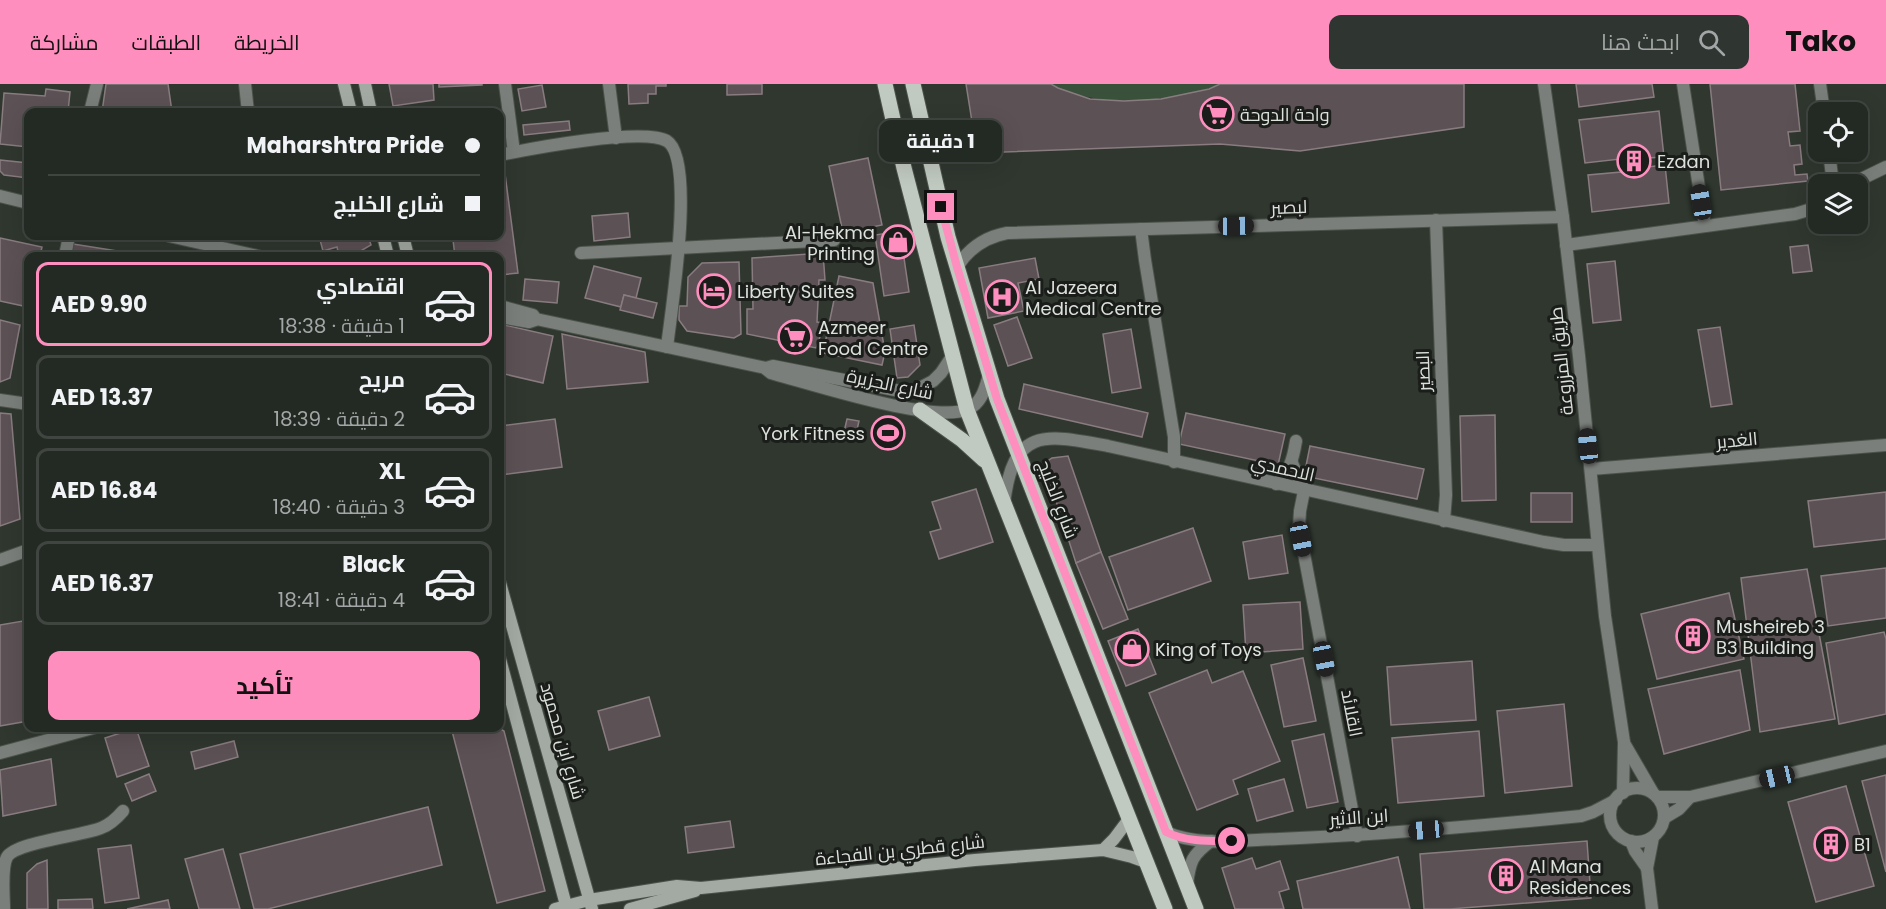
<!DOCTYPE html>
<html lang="ar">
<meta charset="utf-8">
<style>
:root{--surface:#232923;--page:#2f3530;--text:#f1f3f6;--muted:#a3a6a6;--line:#404541;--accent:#fe8ebd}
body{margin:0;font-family:Poppins,Cairo,sans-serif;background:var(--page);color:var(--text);direction:rtl;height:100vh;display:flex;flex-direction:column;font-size:22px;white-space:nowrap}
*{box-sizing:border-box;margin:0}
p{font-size:20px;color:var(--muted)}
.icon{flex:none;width:33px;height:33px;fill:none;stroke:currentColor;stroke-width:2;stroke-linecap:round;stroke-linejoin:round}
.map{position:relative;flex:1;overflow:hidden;direction:ltr}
.details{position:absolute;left:24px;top:168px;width:480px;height:480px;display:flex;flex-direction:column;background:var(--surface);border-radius:12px;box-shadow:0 6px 24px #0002,0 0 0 2px var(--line);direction:rtl}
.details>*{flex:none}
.guide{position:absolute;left:24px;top:24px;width:480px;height:132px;border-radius:12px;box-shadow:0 6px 24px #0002,0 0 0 2px var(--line);direction:rtl;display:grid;align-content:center;height:132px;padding:0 24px;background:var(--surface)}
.buttons{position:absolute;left:1808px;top:18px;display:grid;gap:12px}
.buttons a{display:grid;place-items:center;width:60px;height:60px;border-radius:12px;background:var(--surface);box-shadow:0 6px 24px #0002,0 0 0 2px var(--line);font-size:30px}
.end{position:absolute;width:27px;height:27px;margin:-14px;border:8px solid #fe8ebd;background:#111;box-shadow:0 0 0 3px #111}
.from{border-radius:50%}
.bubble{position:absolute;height:42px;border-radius:12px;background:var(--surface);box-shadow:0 6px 24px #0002,0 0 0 2px var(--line);font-size:20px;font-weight:700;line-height:42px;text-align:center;direction:rtl}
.car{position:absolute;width:18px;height:36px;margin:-18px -9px;border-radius:8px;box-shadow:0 0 4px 2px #0007;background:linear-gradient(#222 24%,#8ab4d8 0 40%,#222 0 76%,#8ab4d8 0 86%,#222 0)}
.guide b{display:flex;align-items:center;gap:21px;height:57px;font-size:22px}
.guide b+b{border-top:2px solid var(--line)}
.guide i{width:15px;height:15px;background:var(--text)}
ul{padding:10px 0 0;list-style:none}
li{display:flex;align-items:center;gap:18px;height:84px;margin:0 12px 9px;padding:0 12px;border:3px solid var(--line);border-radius:12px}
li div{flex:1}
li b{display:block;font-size:22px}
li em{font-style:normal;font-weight:700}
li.selected{border-color:var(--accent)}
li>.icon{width:54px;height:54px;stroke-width:1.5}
.primary-button{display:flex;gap:12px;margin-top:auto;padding:12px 24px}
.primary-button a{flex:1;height:69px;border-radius:12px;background:var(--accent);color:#111;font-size:24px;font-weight:700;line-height:69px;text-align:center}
header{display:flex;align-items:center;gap:36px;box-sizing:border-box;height:84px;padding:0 30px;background:var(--accent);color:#111}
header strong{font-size:28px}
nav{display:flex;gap:33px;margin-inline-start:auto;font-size:21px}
.search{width:420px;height:54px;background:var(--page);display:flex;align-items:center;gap:15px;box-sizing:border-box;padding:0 21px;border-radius:12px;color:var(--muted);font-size:22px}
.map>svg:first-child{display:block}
.green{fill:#39513a}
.building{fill:#5c5155;stroke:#897c81;stroke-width:1.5}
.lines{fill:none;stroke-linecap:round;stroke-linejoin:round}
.street-casing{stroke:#4b524b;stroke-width:14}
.secondary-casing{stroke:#4b524b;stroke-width:14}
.primary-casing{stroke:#4b524b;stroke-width:17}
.street{stroke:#7b7f7b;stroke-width:12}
.secondary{stroke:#a3a9a3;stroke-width:12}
.primary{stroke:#c1cac1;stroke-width:15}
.route{stroke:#fe8ebd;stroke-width:8}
.labels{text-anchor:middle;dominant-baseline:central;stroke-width:6;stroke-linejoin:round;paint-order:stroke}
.poi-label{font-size:18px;fill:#dce1dc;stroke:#1a1d1a;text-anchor:start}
.street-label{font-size:18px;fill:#dce1dc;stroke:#1a1d1a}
</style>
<header>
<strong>Tako</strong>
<div class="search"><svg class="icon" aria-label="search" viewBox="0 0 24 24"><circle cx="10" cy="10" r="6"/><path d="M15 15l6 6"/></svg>ابحث هنا</div>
<nav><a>الخريطة</a><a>الطبقات</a><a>مشاركة</a></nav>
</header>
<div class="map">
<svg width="1886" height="825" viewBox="0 0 1886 825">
<rect width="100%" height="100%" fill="#2f372f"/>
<path class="green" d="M1051,0H1220C1176,19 1094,25 1051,0Z"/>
<g class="building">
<polygon points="106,0 168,0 172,28 102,28"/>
<polygon points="389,0 433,0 434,16 393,22"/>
<polygon points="439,0 482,0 482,1 439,3"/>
<polygon points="628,0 666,0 666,2 656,2 656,10 648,10 648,19 629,20"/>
<polygon points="727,0 762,0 762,10 727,11"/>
<polygon points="966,0 1051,0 1058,4 1090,15 1124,17 1161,15 1209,5 1220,0 1464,0 1464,43 1300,67 1220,60 977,69"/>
<polygon points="1576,0 1652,0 1654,13 1579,23"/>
<polygon points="1710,0 1795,0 1800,47 1788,48 1790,62 1800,61 1802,80 1794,81 1795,91 1807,90 1808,97 1721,106"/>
<polygon points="542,1 546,23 522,27 518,5"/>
<polygon points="46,5 70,8 68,28 28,28 28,63 0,60 4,9 45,12"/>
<polygon points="1659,27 1664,73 1647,74 1647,83 1665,81 1669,119 1592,128 1588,91 1621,88 1620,75 1585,79 1579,36"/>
<polygon points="569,37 570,46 524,51 523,41"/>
<polygon points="868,74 882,141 843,149 829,82"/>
<polygon points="0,76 28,79 28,94 4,91 0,87"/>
<polygon points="504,82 518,189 500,191 500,172 455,172 453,156 500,152 500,83"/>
<polygon points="628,129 630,153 594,157 592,132"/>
<polygon points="900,147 909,208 884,212 875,151"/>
<polygon points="319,152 368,152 371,161 352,172 339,172 337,163 323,167"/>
<polygon points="0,154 42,163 40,172 28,172 28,223 0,217"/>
<polygon points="73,160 149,172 71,172"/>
<polygon points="1808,161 1812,187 1793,189 1790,163"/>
<polygon points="823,169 825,196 819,196 817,238 825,239 816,264 747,250 747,225 753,225 752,174"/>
<polygon points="1035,174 1039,195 1018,199 1024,227 988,234 979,184"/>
<polygon points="1615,177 1621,236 1593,239 1587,180"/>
<polygon points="739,178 741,250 734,254 687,247 679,236 679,222 687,222 688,193 702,179"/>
<polygon points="594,182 641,194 636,214 624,211 621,223 585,214"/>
<polygon points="839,192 873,199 885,268 882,281 823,269"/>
<polygon points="525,195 559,198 557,219 523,216"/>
<polygon points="624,211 657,219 653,234 620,226"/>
<polygon points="1017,233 1032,274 1008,282 994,241"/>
<polygon points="0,236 20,241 10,294 0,298"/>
<polygon points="500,240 553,252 543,299 500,289"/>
<polygon points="914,241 920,281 908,293 897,294 890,245"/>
<polygon points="1720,243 1732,320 1711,323 1698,246"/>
<polygon points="1131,245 1141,304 1112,309 1103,250"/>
<polygon points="562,250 645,268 648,298 567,305"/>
<polygon points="1024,300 1148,329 1142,353 1019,325"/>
<polygon points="0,329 11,330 20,435 0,442"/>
<polygon points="1186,329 1285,350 1278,381 1179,360"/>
<polygon points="1495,331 1496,416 1462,417 1460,332"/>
<polygon points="555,335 562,383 500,391 500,342"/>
<polygon points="847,335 859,337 856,350 844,348"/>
<polygon points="1310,362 1424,385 1417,415 1304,392"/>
<polygon points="1068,372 1101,468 1076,479 1046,386 1046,378 1052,374"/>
<polygon points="976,405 993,458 939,475 930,448 941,445 932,418"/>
<polygon points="1886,408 1886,455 1814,463 1808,417"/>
<rect x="1531" y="409" width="41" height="29"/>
<polygon points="1193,444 1211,497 1128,526 1109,473"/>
<polygon points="1282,451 1288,489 1249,495 1243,458"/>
<polygon points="1101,468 1128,535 1103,545 1076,479"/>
<polygon points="1886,484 1886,534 1828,542 1821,492"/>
<polygon points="1807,485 1835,635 1760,648 1741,494"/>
<polygon points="1729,509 1744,575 1657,595 1641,530"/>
<polygon points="1300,518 1303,565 1246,569 1243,521"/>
<polygon points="23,537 28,564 28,637 0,642 0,541"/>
<polygon points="1138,545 1156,590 1126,602 1108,557"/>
<polygon points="1884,548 1886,555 1886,630 1839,640 1826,559"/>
<polygon points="1303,574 1316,637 1284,643 1271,581"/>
<polygon points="1472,577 1476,636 1391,641 1387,583"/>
<polygon points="1207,586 1212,599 1243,587 1280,677 1233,696 1238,710 1197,726 1149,609"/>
<polygon points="1740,586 1750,646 1664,670 1648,605"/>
<polygon points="649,613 660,652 609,666 598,627"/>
<polygon points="1564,620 1572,702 1505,709 1497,627"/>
<polygon points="136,644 149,682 117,693 105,654"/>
<polygon points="466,644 499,644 504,647 545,807 497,819 452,647"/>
<polygon points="1479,647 1484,712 1398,719 1392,654"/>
<polygon points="1324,650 1338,718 1307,724 1292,657"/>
<polygon points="234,657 238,673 195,685 191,668"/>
<polygon points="51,675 56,721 3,732 0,686"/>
<polygon points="149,690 156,707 132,717 125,700"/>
<polygon points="1886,691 1886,788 1862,697"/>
<polygon points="1284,695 1293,727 1257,737 1248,705"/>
<polygon points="1846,702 1874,802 1816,818 1788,718"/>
<polygon points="428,723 442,781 268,825 254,825 240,770"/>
<polygon points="730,737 734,763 688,769 685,743"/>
<polygon points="1587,757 1591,814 1450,825 1424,825 1420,770"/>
<polygon points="131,761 139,814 105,819 98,765"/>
<polygon points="223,765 240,825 199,825 185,775"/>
<polygon points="1398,773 1410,825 1303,825 1297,797"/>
<polygon points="1252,774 1256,785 1280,777 1289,805 1279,808 1284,825 1235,825 1222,784"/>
<polygon points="47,776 48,825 27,825 27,789 37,780"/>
<polygon points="92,815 93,825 58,825 58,816"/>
<polygon points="168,816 170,825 127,825"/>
</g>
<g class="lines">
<defs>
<g id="street">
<polyline points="245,0 248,28"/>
<polyline points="505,0 514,68"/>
<polyline points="609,0 616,54"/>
<polyline points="1544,0 1563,133 1579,272 1605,532 1624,658 1623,709"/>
<polyline points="1683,0 1705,142"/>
<polyline points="1820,0 1824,28"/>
<polyline points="90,28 97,0"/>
<polyline points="1829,68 1833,100"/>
<path d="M500,71C529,65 643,43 667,57C696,75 671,228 667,263"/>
<polyline points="1851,100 1886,83"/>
<polyline points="0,112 28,119"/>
<polyline points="1436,136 1446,411 1444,437"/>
<polyline points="1141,145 1145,176 1174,353 1174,378"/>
<polyline points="169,152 258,172"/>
<polyline points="1566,161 1795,130 1818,123"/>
<polyline points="581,169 834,156"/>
<polyline points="65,172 69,152"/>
<path d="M957,183C969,164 985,153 1007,149L1563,133"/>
<polyline points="500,222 533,231 536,235 766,284 773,282 783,284 905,308 916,306 933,297 941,289 953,271"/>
<polyline points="500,233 529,238 535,236"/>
<path d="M766,285L771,289L781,292C819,302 936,340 968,325C982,319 985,304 989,291"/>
<polyline points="0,316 28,320"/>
<polyline points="1292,379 1304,407"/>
<polyline points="1591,385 1886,361"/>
<path d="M1276,400C1290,387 1293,375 1296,357"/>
<polyline points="1304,407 1300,427 1299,443 1357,752"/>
<path d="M1004,420C1013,343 1044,350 1108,362L1544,458L1564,461H1597"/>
<polyline points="0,476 28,466"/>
<polyline points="1624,659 1653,709"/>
<polyline points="0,669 93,644"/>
<circle cx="1637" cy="731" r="27"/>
<polyline points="1657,713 1690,713 1886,667"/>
<polyline points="1664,734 1679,725 1690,713"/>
<path d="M1166,748C1198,763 1244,756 1279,755C1380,751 1480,742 1581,732L1593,728L1616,716"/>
<polyline points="1631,757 1635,767 1647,784"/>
<path d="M1187,800C1190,777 1192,771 1211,757"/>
<path d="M4,825C4,812 1,784 7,773C16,758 82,752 101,744C109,741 117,734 123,727"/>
<polyline points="1652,825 1647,784 1653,753"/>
</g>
<g id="secondary">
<polyline points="344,0 351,28"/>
<polyline points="365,0 371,28"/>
<polyline points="383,152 388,172"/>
<polyline points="403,152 408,172"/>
<polyline points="500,499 592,825"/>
<polyline points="500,575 567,825"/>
<polyline points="1103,766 1114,755 1129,735"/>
<polyline points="555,825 589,816 677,802 701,804 975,776 1103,766 1132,773 1146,778"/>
<polyline points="630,825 695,807"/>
</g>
<g id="primary">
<polyline points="885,0 904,84 967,326 1165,825"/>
<polyline points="913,0 948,153 997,315 1196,825"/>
<polyline points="920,326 962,356 984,376"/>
</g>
</defs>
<use href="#street" class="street-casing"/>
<use href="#secondary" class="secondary-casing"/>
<use href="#primary" class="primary-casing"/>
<use href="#street" class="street"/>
<use href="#secondary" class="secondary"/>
<use href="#primary" class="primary"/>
</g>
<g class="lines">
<path class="route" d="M941,123L957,183L997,315L1166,748C1186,758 1210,757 1232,757"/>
</g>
<defs>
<symbol id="supermarket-ring" viewBox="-11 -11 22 22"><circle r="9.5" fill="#1a1d1a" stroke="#fe8ebd" stroke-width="1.5"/><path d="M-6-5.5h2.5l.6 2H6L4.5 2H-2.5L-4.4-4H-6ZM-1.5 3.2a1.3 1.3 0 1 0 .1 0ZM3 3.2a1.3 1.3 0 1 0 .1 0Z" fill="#fe8ebd"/></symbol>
<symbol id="building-ring" viewBox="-11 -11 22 22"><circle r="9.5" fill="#1a1d1a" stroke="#fe8ebd" stroke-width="1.5"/><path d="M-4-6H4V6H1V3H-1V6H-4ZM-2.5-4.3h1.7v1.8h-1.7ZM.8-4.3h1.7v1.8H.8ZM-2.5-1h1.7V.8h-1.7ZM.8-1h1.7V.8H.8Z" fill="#fe8ebd"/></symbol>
<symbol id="shop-ring" viewBox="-11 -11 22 22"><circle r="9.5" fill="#1a1d1a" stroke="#fe8ebd" stroke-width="1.5"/><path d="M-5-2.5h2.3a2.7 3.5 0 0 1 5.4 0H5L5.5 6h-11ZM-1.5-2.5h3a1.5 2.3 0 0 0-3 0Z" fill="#fe8ebd"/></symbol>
<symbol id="hotel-ring" viewBox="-11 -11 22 22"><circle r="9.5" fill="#1a1d1a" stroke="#fe8ebd" stroke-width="1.5"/><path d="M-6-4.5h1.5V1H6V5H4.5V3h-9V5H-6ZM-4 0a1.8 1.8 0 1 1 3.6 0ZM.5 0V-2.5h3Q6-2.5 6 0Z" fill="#fe8ebd"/></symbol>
<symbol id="hospital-ring" viewBox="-11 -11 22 22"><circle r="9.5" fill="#1a1d1a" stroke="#fe8ebd" stroke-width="1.5"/><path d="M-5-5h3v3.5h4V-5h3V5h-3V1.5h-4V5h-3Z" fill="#fe8ebd"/></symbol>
<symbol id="stadium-ring" viewBox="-11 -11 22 22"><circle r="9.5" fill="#1a1d1a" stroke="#fe8ebd" stroke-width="1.5"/><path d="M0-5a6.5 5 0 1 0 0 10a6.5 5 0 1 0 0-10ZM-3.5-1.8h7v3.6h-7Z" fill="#fe8ebd"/></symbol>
</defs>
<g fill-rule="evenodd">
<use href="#supermarket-ring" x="1198" y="11" width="38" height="38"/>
<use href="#building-ring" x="1615" y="58" width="38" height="38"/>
<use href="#shop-ring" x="879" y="139" width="38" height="38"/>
<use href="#hotel-ring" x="695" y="188" width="38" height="38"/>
<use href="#hospital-ring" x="983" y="194" width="38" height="38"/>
<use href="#supermarket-ring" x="776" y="234" width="38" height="38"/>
<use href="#stadium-ring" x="869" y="330" width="38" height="38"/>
<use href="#building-ring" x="1674" y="533" width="38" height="38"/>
<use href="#shop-ring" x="1113" y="546" width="38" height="38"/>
<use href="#building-ring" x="1812" y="741" width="38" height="38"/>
<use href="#building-ring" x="1487" y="773" width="38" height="38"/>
</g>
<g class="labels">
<g class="poi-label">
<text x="1240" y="30">واحة الدوحة</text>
<text x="1657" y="77">Ezdan</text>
<text x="875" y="148" text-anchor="end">Al-Hekma<tspan x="875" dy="21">Printing</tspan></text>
<text x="1025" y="203">Al Jazeera<tspan x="1025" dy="21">Medical Centre</tspan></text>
<text x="737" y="207">Liberty Suites</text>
<text x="818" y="243">Azmeer<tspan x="818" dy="21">Food Centre</tspan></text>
<text x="865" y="349" text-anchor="end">York Fitness</text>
<text x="1716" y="542">Musheireb 3<tspan x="1716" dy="21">B3 Building</tspan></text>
<text x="1155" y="565">King of Toys</text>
<text x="1854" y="760">B1</text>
<text x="1529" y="782">Al Mana<tspan x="1529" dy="21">Residences</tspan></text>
</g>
<g class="street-label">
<text transform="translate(1289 123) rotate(-2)">لبصير</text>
<text transform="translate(1561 277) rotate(-96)">طريق المزروعة</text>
<text transform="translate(1423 287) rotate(-92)">البصير</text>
<text transform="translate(890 300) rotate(12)">شارع الجزيرة</text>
<text transform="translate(1737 356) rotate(-5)">الغدير</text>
<text transform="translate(1283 384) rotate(13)">الاحمدي</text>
<text transform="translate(1058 415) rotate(69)">شارع الخليج</text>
<text transform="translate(1352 629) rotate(79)">القلائد</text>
<text transform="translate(563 657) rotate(74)">شارع ابن محمود</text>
<text transform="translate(1359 733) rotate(-4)">ابن الاثير</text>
<text transform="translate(900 766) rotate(-6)">شارع قطري بن الفجاءة</text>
</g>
</g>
</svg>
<div class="buttons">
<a><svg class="icon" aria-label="locate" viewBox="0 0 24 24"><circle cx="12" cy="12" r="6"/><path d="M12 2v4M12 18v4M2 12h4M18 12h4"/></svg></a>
<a><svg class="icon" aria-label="layers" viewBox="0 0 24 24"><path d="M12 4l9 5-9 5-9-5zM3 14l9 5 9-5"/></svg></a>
</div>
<i class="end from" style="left:1232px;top:757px"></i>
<i class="end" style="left:941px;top:123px"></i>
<div class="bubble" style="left:879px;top:36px;width:123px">1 دقيقة</div>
<i class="car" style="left:1701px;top:118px;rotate:351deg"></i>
<i class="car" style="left:1236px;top:142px;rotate:89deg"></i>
<i class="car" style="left:1588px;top:362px;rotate:354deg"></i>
<i class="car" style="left:1301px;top:455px;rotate:169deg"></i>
<i class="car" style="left:1324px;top:575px;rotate:169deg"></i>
<i class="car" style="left:1777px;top:693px;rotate:257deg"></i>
<i class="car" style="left:1426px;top:746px;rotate:265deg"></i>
<div class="guide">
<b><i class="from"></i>Maharshtra Pride</b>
<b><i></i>شارع الخليج</b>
</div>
<section class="details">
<ul>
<li class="selected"><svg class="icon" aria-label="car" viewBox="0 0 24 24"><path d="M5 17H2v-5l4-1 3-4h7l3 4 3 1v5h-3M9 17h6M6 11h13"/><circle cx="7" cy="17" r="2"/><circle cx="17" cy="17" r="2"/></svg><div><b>اقتصادي</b><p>1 دقيقة · 18:38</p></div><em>AED 9.90</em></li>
<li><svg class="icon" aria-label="car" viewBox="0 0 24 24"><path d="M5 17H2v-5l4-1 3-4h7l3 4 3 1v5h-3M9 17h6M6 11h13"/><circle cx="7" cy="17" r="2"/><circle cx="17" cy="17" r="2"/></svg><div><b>مريح</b><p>2 دقيقة · 18:39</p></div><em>AED 13.37</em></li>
<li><svg class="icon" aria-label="car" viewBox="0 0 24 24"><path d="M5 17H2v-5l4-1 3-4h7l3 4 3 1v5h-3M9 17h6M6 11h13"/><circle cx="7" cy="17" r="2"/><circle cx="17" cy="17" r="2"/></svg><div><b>XL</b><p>3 دقيقة · 18:40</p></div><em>AED 16.84</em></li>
<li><svg class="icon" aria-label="car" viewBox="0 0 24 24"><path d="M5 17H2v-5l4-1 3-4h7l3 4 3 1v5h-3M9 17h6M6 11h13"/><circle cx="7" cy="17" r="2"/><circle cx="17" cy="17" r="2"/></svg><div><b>Black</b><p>4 دقيقة · 18:41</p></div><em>AED 16.37</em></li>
</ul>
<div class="primary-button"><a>تأكيد</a></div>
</section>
</div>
